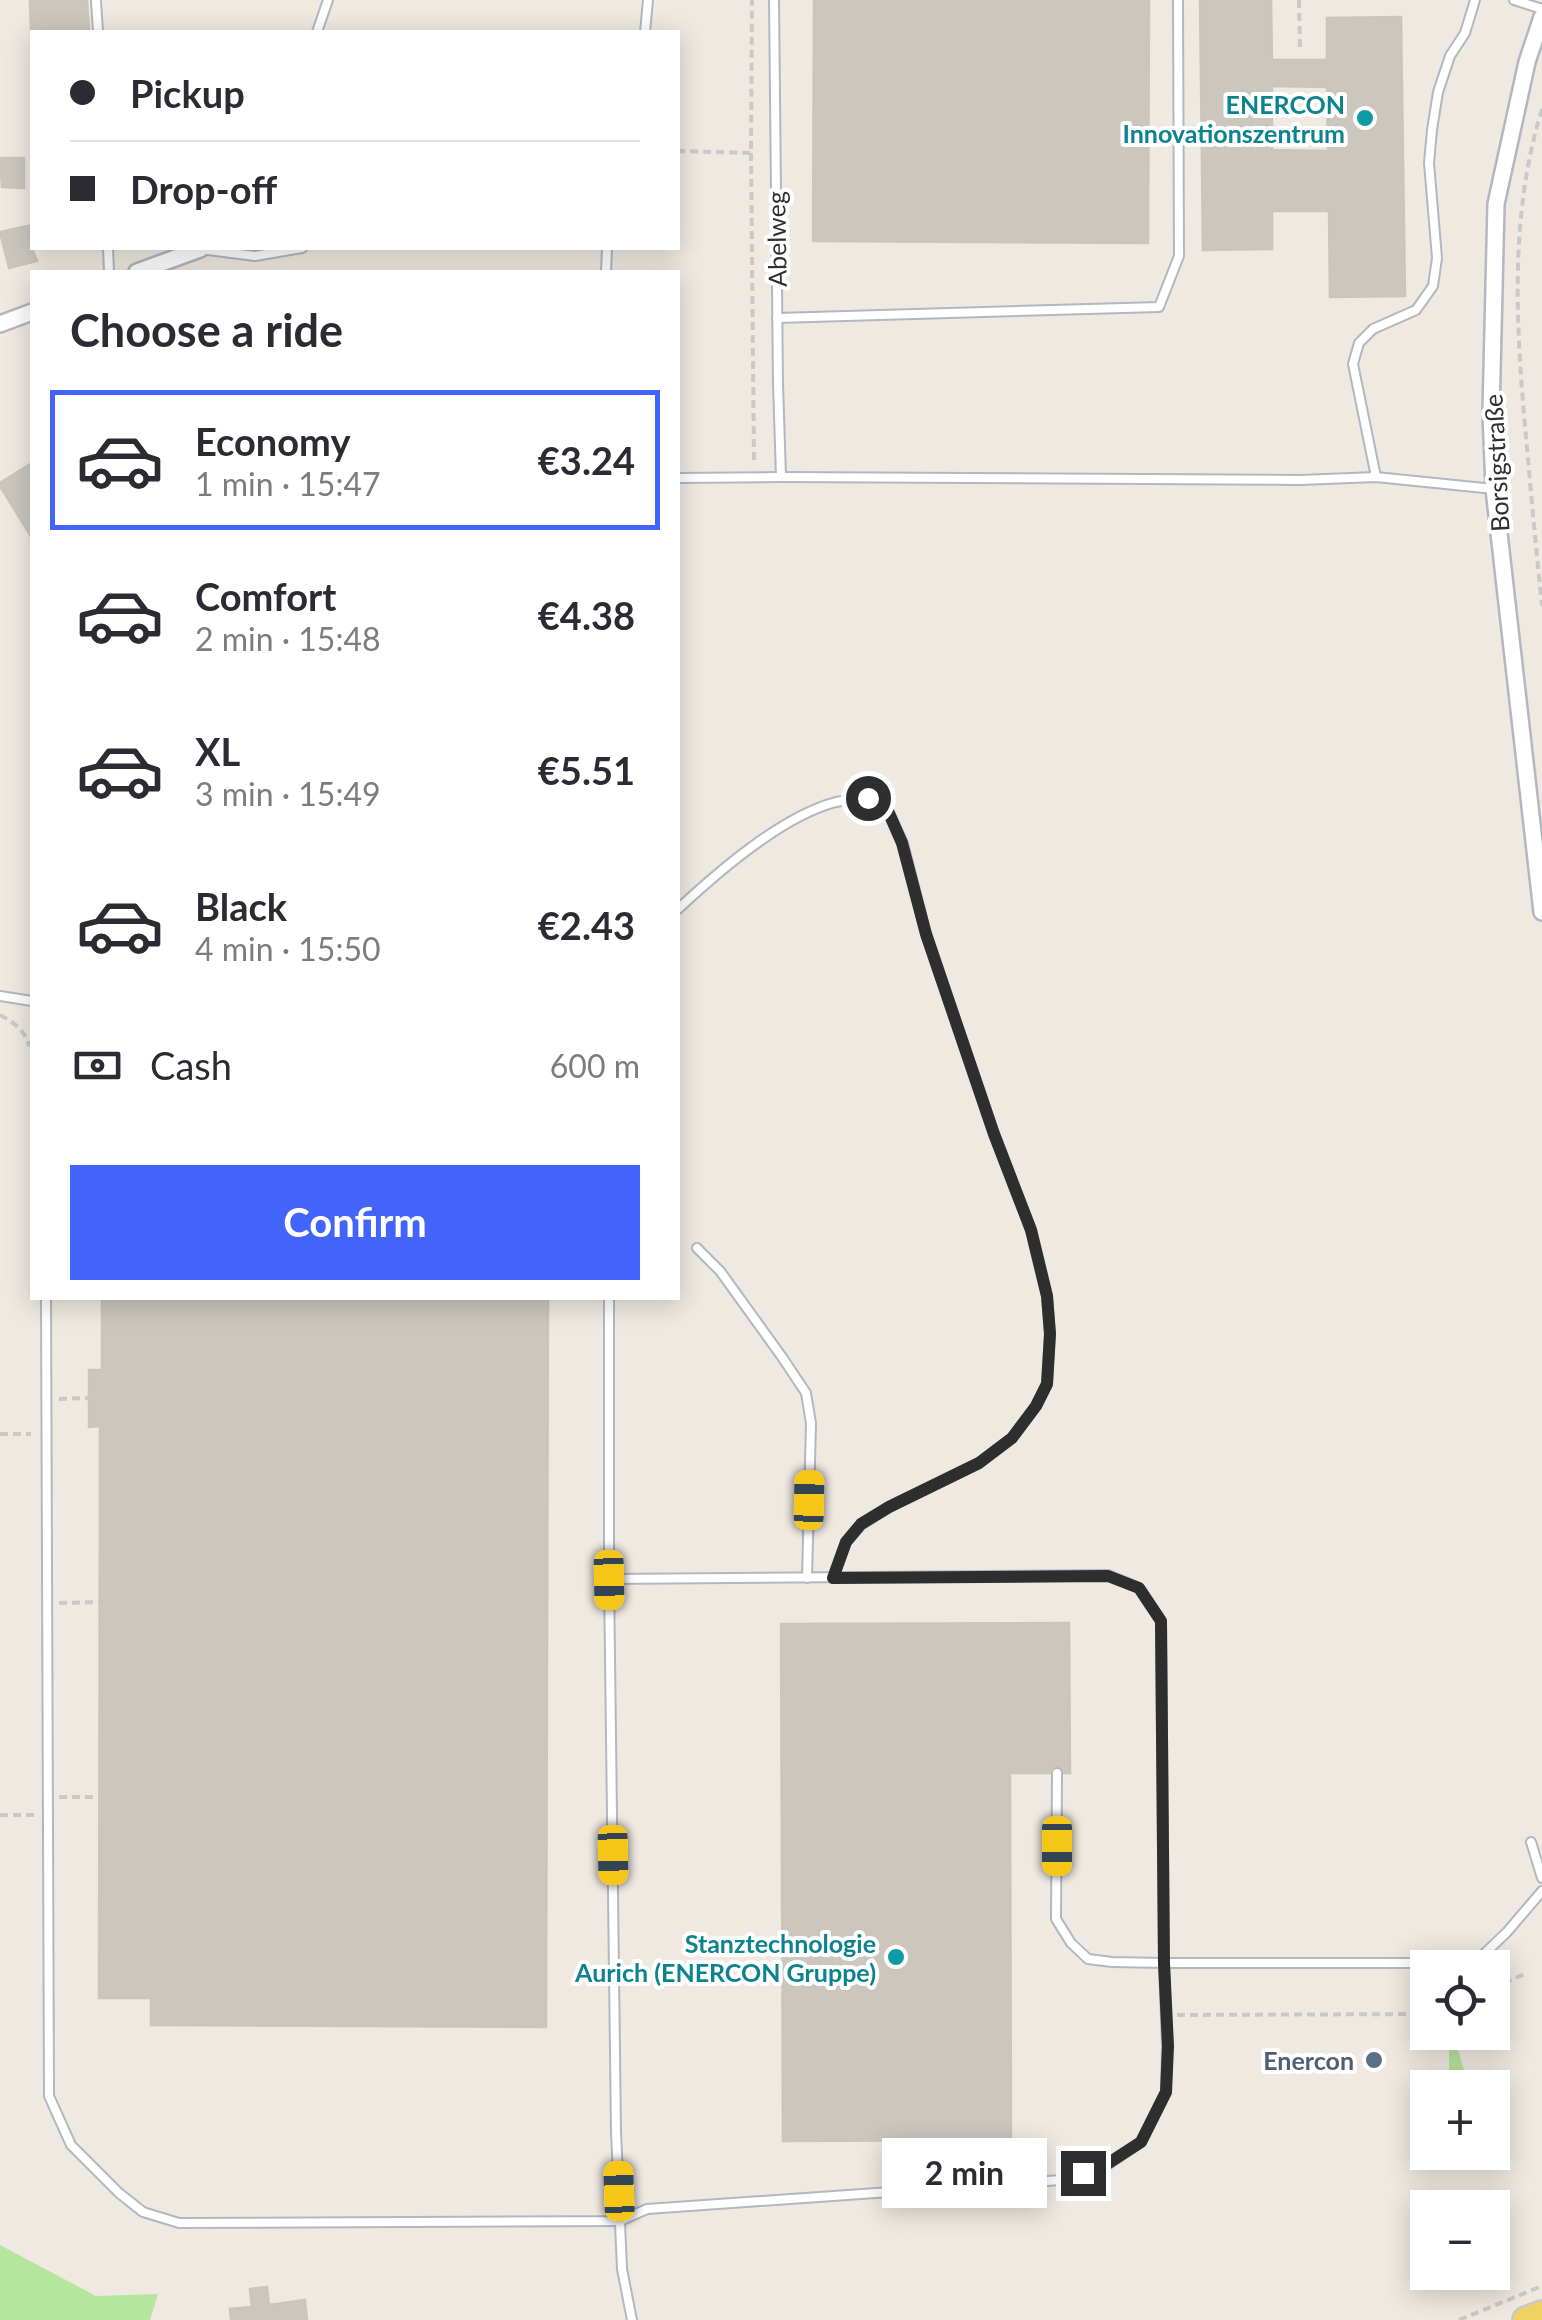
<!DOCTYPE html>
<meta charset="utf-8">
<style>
:root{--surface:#fff;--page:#f7f7f7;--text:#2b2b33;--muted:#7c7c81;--line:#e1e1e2;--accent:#4264fb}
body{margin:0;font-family:Lato,sans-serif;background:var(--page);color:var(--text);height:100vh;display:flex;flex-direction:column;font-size:38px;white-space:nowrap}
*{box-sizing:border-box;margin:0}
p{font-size:32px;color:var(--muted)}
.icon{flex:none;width:55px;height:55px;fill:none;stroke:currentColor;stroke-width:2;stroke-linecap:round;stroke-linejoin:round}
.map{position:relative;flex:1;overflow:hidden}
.sheet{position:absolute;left:30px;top:270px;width:650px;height:1030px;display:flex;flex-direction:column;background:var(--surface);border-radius:0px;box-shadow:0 5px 25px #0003}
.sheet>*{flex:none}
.guide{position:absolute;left:30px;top:30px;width:650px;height:220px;border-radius:0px;box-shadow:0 5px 25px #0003;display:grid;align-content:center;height:220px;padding:0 40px;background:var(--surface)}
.tools{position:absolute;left:1410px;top:1950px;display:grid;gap:20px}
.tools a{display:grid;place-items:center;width:100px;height:100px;border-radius:0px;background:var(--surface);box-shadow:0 5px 25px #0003;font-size:50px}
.end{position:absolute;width:45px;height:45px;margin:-22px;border:12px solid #2e2e2e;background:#fff;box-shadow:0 0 0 5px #fff}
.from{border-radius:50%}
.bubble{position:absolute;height:70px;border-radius:0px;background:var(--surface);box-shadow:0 5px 25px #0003;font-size:32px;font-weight:700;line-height:70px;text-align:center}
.car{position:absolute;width:30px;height:60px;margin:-30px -15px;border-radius:12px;box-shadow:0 0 8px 2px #0007;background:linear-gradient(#f5c518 24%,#345 0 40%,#f5c518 0 76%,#345 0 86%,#f5c518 0)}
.guide b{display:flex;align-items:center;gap:35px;height:95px;font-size:38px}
.guide b+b{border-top:2px solid var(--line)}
.guide i{width:25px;height:25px;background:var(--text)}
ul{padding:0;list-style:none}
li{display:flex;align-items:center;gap:30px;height:140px;margin:0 20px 15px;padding:0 20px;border:5px solid transparent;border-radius:0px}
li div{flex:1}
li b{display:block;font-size:38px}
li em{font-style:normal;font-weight:700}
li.active{border-color:var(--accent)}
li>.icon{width:90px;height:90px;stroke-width:1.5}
h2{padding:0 40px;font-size:45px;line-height:120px}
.pay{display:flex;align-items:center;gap:25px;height:110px;padding:0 40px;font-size:38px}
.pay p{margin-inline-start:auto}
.cta{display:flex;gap:20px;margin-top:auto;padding:20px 40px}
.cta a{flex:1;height:115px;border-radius:0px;background:var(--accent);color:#fff;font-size:40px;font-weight:700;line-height:115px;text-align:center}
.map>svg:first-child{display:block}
.green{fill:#b6e59e}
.building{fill:#cbc7bf;stroke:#cbc5ba;stroke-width:2.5;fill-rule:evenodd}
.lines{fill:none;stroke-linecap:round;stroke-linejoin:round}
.lane-casing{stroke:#b4b7c1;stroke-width:12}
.street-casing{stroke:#b4b7c1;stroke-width:20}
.primary-casing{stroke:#c9c9c9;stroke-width:30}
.path{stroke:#c9c9c9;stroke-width:4;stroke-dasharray:8 5;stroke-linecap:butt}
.lane{stroke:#fff;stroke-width:8}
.street{stroke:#fff;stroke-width:15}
.primary{stroke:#f2d163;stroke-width:25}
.route{stroke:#2e2e2e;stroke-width:12}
.culture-dot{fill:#0f9aa8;stroke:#fff;stroke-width:4}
.service-dot{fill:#5c6f8a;stroke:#fff;stroke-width:4}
.labels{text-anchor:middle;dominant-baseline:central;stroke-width:8;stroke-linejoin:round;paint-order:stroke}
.culture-label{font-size:25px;font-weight:bold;fill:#0d838f;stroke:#fff;text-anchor:end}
.street-label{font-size:25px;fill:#2e2e2e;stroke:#fff}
.service-label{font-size:25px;font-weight:bold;fill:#4e5e75;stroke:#fff;text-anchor:end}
</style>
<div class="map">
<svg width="1542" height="2320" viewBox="0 0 1542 2320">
<rect width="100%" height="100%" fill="#efe9e1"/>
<g class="green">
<polygon points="1449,2033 1453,2033 1469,2087 1449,2087"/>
<polygon points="0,2245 96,2296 158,2294 150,2320 0,2320"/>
</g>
<g class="building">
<polygon points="30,0 87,0 89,32 31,32"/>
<polygon points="814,0 1149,0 1148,243 813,241"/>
<path d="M1200,0H1271L1272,60H1327V18L1401,17L1405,296L1330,297L1329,211H1272V249L1203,250ZM1272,86L1327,87L1328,151L1272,150Z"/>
<polygon points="0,158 24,158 24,188 2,187"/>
<polygon points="32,225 32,248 37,261 9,268 0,232"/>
<polygon points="32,463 32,538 0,486 0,483"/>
<polygon points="102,1298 548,1298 546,2027 151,2025 151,1998 99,1998 100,1426 89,1427 89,1370 102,1370"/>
<polygon points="1069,1623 1070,1773 1064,1773 1062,1767 1056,1766 1051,1768 1050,1773 1010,1773 1011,2140 783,2141 781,1624"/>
<polygon points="267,2287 269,2305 305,2300 307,2320 231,2320 230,2309 252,2307 250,2289"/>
</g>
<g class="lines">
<defs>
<g id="lane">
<polyline points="774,0 778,383 781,477"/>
<polyline points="1514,0 1542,9"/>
<polyline points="96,1 98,32"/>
<polyline points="317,32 328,0"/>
<polyline points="645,32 648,0"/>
<polyline points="108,248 109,272"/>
<polyline points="200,249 255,256 302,248"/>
<polyline points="606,272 607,248"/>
<polyline points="777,318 1159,307 1179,256 1178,0"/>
<polyline points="1376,477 1353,364 1359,343 1373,329 1416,310 1433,286 1437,258 1429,163 1432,130 1438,92 1450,56 1465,33 1475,0"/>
<polyline points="678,478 781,477 1300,480 1376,477 1494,489"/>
<path d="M678,909C718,872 782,816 836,802C846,800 857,799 867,798L888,811L903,843L926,934L994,1134L1031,1230L1047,1296L1050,1334L1047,1384L1036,1406L1012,1438L979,1463L889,1507L861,1525L846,1542L833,1578"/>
<polyline points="0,996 32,1001"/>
<polyline points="697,1248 720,1271 782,1357 806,1393 811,1423 807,1578"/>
<polyline points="46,1298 49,2096 71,2145 119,2193 143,2212 179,2223 620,2221 647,2209 1061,2180 1104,2167 1141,2142 1166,2092 1167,2047 1164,1963 1112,1962 1088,1959 1071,1943 1056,1919 1057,1773"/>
<polyline points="609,1298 609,1579 616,2131 622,2269 632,2320"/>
<polyline points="609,1579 1108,1575 1139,1588 1161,1621 1164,1963 1452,1963 1483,1955 1507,1932 1542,1891"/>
<polyline points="1531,1842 1542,1878"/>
</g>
<g id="street">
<polyline points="1542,17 1527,62 1496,204 1491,413 1494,489 1542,912"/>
<polyline points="137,272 200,249"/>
<polyline points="0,324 32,312"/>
</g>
<polyline id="primary" points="1526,2320 1542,2314"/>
</defs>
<use href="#lane" class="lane-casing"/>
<use href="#street" class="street-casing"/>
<use href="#primary" class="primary-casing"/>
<g class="path">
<polyline points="1299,0 1300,50"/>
<path d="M1542,109C1509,216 1516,327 1526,437C1531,493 1536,550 1542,606"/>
<polyline points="678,153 680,151 751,153 752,0"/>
<polyline points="751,153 754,464"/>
<path d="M0,1015C14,1023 24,1029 29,1045H32"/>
<polyline points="59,1399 89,1398"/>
<polyline points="0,1434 31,1434"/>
<polyline points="59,1603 99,1602"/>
<polyline points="59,1797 99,1797"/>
<polyline points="0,1815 35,1815"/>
<polyline points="1492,1988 1527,1973"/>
<polyline points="1177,2015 1428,2014"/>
<polyline points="1459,2320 1542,2286"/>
</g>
<use href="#lane" class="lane"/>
<use href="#street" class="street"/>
<use href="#primary" class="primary"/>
</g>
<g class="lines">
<polyline class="route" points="868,798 888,811 902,843 926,934 994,1134 1031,1230 1047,1296 1050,1334 1047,1384 1036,1406 1012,1438 979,1463 889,1507 861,1524 846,1542 833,1578 1108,1576 1139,1588 1161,1621 1164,1963 1168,2046 1166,2092 1141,2142 1104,2166 1083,2173"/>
</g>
<g class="culture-dot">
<circle cx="1365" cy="118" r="10"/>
<circle cx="896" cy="1957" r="10"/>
</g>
<circle class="service-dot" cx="1374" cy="2060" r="10"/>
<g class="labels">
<g class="culture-label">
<text x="1345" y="104">ENERCON<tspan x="1345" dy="29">Innovationszentrum</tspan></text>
<text x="876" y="1943">Stanztechnologie<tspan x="876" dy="29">Aurich (ENERCON Gruppe)</tspan></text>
</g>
<g class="street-label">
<text transform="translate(776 239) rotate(-91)">Abelweg</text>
<text transform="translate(1496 463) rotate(-93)">Borsigstraße</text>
</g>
<g class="service-label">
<text x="1354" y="2060">Enercon</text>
</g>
</g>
</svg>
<div class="tools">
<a><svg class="icon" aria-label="locate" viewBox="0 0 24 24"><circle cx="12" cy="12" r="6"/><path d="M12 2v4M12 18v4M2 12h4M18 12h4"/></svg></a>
<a>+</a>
<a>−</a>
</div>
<i class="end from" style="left:868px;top:798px"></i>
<i class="end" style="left:1083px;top:2173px"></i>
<div class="bubble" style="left:882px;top:2138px;width:165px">2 min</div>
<i class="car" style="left:809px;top:1500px;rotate:1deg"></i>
<i class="car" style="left:609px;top:1580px;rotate:179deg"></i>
<i class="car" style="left:1057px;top:1846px;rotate:180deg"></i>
<i class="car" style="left:613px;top:1855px;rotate:179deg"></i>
<i class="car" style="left:619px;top:2191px;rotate:358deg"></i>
<div class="guide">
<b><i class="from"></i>Pickup</b>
<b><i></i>Drop-off</b>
</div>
<section class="sheet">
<h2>Choose a ride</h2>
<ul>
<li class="active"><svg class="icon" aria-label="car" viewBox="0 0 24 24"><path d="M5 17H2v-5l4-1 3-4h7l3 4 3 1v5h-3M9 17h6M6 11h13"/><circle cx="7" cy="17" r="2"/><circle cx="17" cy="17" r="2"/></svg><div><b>Economy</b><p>1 min · 15:47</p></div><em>€3.24</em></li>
<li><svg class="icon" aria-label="car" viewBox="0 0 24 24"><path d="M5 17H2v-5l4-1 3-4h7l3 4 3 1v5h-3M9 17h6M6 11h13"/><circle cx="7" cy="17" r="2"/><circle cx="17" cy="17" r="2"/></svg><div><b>Comfort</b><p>2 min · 15:48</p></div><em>€4.38</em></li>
<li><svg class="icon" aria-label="car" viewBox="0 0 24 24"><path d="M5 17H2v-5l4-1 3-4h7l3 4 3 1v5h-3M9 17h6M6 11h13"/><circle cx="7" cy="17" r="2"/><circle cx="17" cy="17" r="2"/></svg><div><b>XL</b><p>3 min · 15:49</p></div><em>€5.51</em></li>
<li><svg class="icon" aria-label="car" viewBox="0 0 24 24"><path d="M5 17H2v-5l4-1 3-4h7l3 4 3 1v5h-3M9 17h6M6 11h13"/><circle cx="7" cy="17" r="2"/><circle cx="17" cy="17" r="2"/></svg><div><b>Black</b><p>4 min · 15:50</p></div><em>€2.43</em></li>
</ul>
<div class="pay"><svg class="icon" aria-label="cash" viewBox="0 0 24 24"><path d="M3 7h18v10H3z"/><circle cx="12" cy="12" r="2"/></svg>Cash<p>600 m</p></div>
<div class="cta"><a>Confirm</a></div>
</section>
</div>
